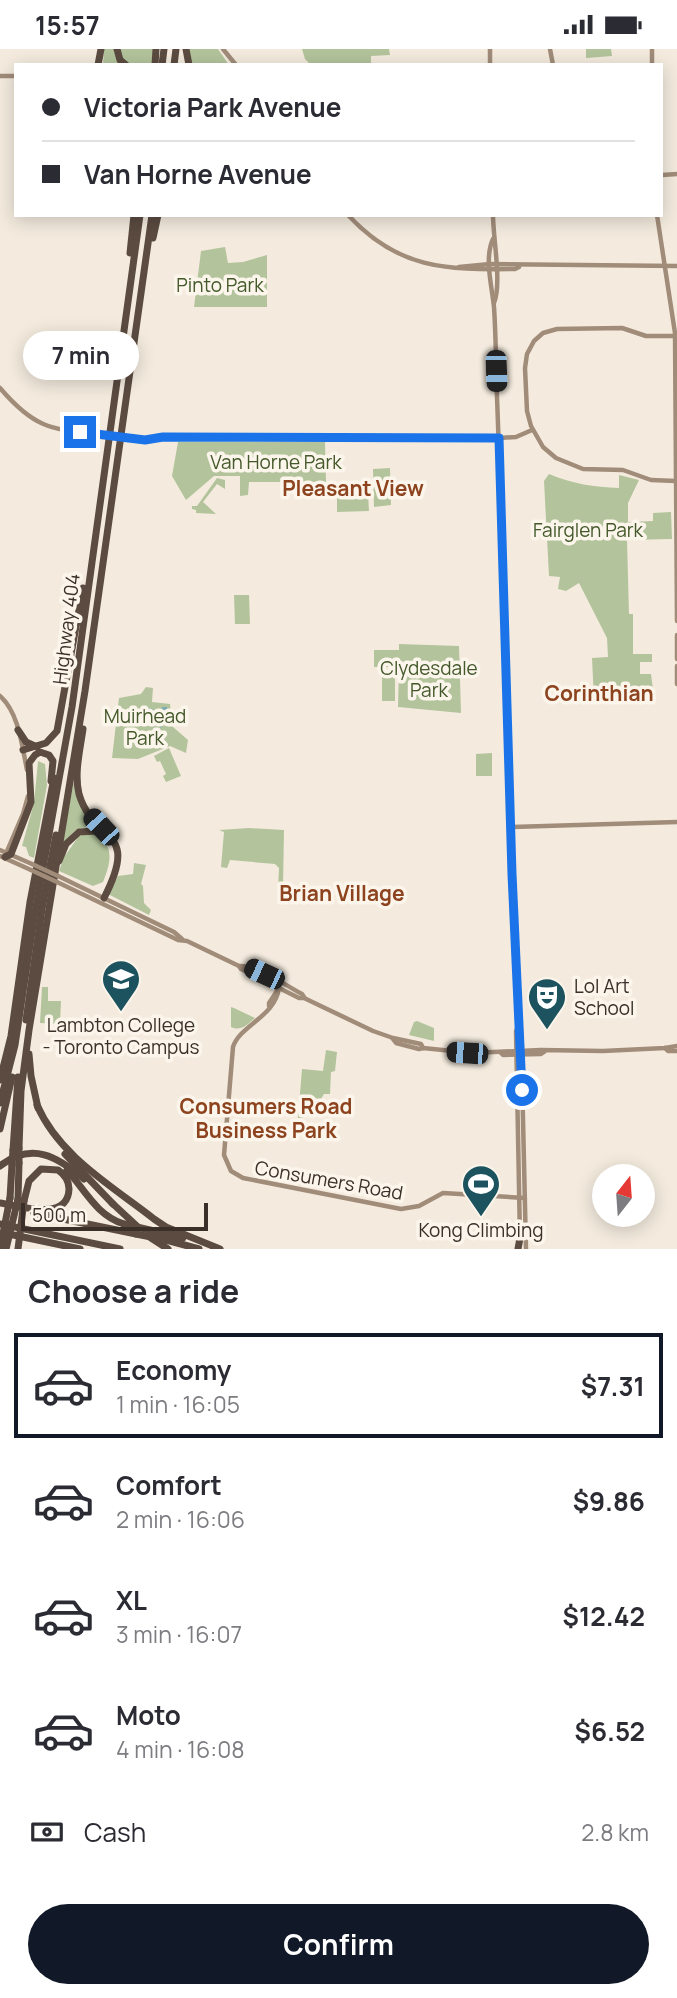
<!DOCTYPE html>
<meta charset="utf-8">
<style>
:root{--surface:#fff;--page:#f7f7f7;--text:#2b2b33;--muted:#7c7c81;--line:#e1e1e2;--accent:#111827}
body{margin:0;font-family:Manrope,sans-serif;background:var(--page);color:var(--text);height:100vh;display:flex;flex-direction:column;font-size:26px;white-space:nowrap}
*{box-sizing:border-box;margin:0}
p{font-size:23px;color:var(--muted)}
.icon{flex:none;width:38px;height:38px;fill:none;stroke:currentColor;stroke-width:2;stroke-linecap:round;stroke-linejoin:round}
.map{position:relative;height:1200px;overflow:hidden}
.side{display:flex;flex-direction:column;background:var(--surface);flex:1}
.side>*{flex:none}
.top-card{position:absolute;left:14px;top:14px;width:649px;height:154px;border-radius:0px;box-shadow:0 4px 18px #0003;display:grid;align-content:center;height:154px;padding:0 28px;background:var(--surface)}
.needle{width:46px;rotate:17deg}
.buttons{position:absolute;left:592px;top:1115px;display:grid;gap:14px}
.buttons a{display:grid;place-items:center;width:63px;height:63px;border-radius:50%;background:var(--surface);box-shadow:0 4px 18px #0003;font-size:35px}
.scale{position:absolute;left:21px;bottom:18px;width:187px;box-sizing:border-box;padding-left:7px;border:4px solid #3a3029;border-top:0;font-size:19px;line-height:24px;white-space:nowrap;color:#3a3029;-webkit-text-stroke:5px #fbf5eb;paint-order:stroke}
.end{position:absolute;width:32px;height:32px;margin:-16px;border:9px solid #1a73e8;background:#fff;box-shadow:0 0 0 4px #fff}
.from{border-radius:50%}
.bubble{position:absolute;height:49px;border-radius:24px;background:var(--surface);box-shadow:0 4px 18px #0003;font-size:23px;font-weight:700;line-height:49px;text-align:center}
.car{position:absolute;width:21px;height:42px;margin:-21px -10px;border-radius:9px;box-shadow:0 0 5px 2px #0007;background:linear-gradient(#222 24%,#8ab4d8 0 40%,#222 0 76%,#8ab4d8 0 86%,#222 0)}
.top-card b{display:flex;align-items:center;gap:24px;height:66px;font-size:26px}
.top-card b+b{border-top:2px solid var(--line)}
.top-card i{width:18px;height:18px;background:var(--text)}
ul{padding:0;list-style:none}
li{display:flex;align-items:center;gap:21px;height:105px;margin:0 14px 10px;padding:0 14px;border:4px solid transparent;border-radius:0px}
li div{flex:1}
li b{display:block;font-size:26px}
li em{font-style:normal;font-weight:700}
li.selected{border-color:var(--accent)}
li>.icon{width:63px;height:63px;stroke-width:1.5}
h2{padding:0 28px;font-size:32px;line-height:84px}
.pay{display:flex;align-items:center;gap:18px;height:77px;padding:0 28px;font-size:26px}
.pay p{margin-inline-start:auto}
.button{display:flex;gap:14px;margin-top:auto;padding:14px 28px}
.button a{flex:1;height:80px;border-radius:42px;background:var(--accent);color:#fff;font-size:28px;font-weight:700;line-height:80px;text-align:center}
.status{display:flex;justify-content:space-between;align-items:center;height:49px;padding:0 35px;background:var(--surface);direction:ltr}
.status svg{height:19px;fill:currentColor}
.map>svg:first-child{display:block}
.green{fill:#b3c49c}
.water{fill:#7babb3}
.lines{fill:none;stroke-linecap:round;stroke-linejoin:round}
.secondary{stroke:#a18c7a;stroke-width:4.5}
.highway{stroke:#5b4b40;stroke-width:7}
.secondary-bridge{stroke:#a18c7a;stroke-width:4.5}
.highway-bridge{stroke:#5b4b40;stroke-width:7}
.route{stroke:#1a73e8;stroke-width:9}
.labels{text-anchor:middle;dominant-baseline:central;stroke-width:7;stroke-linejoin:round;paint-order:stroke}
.park-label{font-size:19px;fill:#44592b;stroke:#fbf5eb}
.street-label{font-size:19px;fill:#3a3029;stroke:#fbf5eb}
.poi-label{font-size:19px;fill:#3a3029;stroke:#fbf5eb}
.neighbourhood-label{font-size:21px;font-weight:bold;fill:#8d431d;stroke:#fbf5eb}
</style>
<div class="status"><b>15:57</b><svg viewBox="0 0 49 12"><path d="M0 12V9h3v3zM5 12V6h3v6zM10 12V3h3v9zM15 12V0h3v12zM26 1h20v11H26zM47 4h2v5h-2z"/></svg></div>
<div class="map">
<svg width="677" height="1200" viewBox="0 0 677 1200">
<rect width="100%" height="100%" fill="#f4ebde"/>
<g class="green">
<polygon points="104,0 115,0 122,16 103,16"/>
<polygon points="120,0 154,0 154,16 128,16 122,9"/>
<polygon points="188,0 218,0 229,16 191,16"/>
<polygon points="302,0 389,0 390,6 371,7 371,16 311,16 305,10"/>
<polygon points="586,0 611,0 612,7 586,9"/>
<polygon points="225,198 228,214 243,213 267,206 267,258 194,258 201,202"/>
<polygon points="178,393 325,393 326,433 249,433 248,446 240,447 240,427 214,427 186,451 172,427"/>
<polygon points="390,419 391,456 374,458 373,420"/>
<path d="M549,425C573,435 594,438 619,439V426L639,431L628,454V473L653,472V464L671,463L672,490L627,491L629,565H633V605H652V613H640V625H651L654,648L594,651L592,609L608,608L607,589L579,534L566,542L558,540L560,528L549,527L544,432Z"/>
<polygon points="217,429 225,431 225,440 217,435 203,453 216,465 196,464 196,461 192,460 192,457 197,457"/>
<polygon points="368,445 369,462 337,463 337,446"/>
<polygon points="234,546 249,546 250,575 235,575"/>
<polygon points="399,595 459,597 461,664 398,658 399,618 374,618 374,601 399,601"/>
<rect x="382" y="625" width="13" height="27"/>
<polygon points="146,638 153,639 152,653 170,655 173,678 188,691 186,704 170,697 138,710 112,709 119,649 141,645"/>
<polygon points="169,699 181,727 166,733 163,727 166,725 160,712 157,713 154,707"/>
<polygon points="492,704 492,727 476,727 476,705"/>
<polygon points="38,712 45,715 47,736 34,809 29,807 26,798 22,797 34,754"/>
<path d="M75,726L77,741L104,782C79,774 73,779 61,801Z"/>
<polygon points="249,779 284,781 283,838 278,841 279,819 275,815 230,811 227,819 221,818 224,783 219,781"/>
<path d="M91,784C116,794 111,813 103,833L93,837L59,822L64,808L79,787Z"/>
<polygon points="134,814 146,816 141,835 143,837 144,854 151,861 149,866 108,845 118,827 133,825"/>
<polygon points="42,938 48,938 48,952 61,952 60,975 40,974"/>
<path d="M231,958L234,959L255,969C248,975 241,983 231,978Z"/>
<polygon points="417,972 434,979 434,992 409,986 414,973"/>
<polygon points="326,1001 337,1003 335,1022 331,1023 330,1045 324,1045 321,1050 306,1048 303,1069 298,1069 302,1020 323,1022"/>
<polygon points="301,1121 337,1128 334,1142 298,1135"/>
</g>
<polygon class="water" points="163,658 167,658 168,662 161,679 153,667 146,662 148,659 158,662"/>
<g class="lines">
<g class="secondary">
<polyline points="223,0 236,16"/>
<polyline points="490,0 490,16"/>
<polyline points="550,0 553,16"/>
<polyline points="652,0 652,16"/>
<polyline points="0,27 16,27"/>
<polyline points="662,126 677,125"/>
<path d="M348,166C398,220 445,221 515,220L519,218"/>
<path d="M493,166C493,189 502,234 494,254"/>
<polyline points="657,166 675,284 677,572"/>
<path d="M493,190C484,209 492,238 494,258C496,288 496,318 497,348C505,558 509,768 518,978L521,983L526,1200"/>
<polyline points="459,218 490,215 677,217"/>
<path d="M0,339C35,380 51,380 101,386"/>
<polyline points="129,390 145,391 163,388 241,387 499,389 516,388 532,381"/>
<polyline points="676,432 651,431 623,421 583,420 556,409 543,398 531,377 527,362 525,319 527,305 534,292 543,284 557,280 622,279 646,287 676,287"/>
<polyline points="677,586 677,610"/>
<polyline points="677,617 677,635"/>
<path d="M0,647C19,664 22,697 27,721"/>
<polyline points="512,778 677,773"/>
<polyline points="0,801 32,815"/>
<polyline points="0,807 31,821"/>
<polyline points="5,807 23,765 28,747"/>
<polyline points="58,827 174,883 182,890"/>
<polyline points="57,833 178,891 187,892 239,917 241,920 299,949 304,949 373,982 393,989 421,995 423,999"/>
<path d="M239,917C254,915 287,937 302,945L304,948"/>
<path d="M279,939C275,968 240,976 233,998L224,1106L231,1122L243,1129L401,1160L419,1157L443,1144L525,1149"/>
<polyline points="269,957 269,954 279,939"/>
<polyline points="518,978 516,982 520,1190"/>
<polyline points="393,990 396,994 419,1000 423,999 472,1004 541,1001 603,1002 665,999 677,997"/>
<polyline points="665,999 668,1002 677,1002"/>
<polyline points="501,1004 503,1006 541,1005 544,1003"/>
</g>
<g class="highway">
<polyline points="117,0 120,11 126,16"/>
<polyline points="186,0 189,16"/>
<polyline points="98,16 101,0"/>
<polyline points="155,16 156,0"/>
<polyline points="162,16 164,0"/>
<polyline points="174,16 176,0"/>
<polyline points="153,189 158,166"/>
<polyline points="130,204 134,166"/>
<path d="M83,680C80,701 74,725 79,745C94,796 141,777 104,849"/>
<polyline points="18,681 26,693 37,698"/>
<polyline points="23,701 46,694 57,682 83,539"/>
<polyline points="5,808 11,805 31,753 29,714 35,706 40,703 49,706 53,712 51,732"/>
<polyline points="59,812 66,795 79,783 96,782 108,791"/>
<polyline points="26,971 42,860 56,786"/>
<polyline points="29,1005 31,1027 38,1059"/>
<polyline points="0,1031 11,987 30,853 54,729"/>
<polyline points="0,1054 15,996 35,863 72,658 140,166"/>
<path d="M37,1056C59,1107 112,1137 154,1170L166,1178L220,1200"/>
<polyline points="0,1080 12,1028"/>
<polyline points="19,1099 21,1042 29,981 85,642 152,166"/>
<polyline points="13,1101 18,1028"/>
<polyline points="65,1105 113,1155"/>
<path d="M0,1117C32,1092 58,1108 84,1130"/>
<path d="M67,1121C85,1141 97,1167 124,1175"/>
<polyline points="10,1149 12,1116"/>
<polyline points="18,1150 19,1114"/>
<path d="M0,1154C20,1157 68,1173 69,1140C69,1131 64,1125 58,1121L41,1120L29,1132L24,1152"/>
<polyline points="112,1154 139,1179"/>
<polyline points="34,1164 136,1185"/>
<polyline points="0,1175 120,1200"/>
<polyline points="154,1182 183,1189"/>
<polyline points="4,1184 80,1200"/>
<polyline points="151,1189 168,1200"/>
<polyline points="166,1191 199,1200"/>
<polyline points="518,1200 520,1189"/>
</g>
<g class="secondary-bridge">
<polyline points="101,386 129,390"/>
<polyline points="32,815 58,827"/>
<polyline points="31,821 57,833"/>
</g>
<g class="highway-bridge">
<polyline points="19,1114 19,1099"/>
<polyline points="12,1116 13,1101"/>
<polyline points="124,1175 154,1182"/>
<polyline points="136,1185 166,1191"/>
<polyline points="0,1200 10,1149"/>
<polyline points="6,1200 18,1150"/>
<polyline points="18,1200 24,1152"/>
</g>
</g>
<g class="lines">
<polyline class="route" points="80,383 145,391 163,388 499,389 512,825 522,1041"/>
</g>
<defs>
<symbol id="university-pin" viewBox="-11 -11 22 30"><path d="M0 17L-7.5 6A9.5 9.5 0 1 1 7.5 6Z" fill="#1c535e" stroke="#fbf5eb"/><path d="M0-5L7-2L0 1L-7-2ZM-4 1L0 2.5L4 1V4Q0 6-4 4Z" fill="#fff"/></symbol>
<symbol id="theatre-pin" viewBox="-11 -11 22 30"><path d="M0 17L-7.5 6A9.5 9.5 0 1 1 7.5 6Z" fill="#1c535e" stroke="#fbf5eb"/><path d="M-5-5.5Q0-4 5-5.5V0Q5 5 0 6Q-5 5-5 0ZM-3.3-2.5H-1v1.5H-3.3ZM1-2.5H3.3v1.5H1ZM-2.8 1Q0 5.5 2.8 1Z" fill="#fff"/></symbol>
<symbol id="stadium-pin" viewBox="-11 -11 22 30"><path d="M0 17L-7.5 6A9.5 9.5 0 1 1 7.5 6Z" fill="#1c535e" stroke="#fbf5eb"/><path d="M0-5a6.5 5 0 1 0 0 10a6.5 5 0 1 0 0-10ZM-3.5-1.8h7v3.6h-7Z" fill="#fff"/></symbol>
</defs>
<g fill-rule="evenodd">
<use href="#university-pin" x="99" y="908" width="44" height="60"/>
<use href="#theatre-pin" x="525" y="926" width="44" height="60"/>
<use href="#stadium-pin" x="459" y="1113" width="44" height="60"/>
</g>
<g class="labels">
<g class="park-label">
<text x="220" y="236">Pinto Park</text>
<text x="276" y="413">Van Horne Park</text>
<text x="588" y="481">Fairglen Park</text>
<text x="429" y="619">Clydesdale<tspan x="429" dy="22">Park</tspan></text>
<text x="145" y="667">Muirhead<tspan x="145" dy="22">Park</tspan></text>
</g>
<g class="street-label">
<text transform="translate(66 580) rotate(-83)">Highway 404</text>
<text transform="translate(329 1131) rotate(10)">Consumers Road</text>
</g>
<g class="poi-label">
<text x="574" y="937" text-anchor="start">Lol Art<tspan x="574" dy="22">School</tspan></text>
<text x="121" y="976">Lambton College<tspan x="121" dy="22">- Toronto Campus</tspan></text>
<text x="481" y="1181">Kong Climbing</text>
</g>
<g class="neighbourhood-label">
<text x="353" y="439">Pleasant View</text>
<text x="599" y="644">Corinthian</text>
<text x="342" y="844">Brian Village</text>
<text x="266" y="1057">Consumers Road<tspan x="266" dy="24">Business Park</tspan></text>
</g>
</g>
</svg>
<div class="buttons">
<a><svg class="needle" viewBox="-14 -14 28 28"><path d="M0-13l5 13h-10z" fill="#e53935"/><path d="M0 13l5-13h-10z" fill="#7c7c81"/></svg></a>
</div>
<div class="scale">500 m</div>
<i class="end from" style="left:522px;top:1041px"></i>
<i class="end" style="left:80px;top:383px"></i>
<div class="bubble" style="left:23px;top:282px;width:116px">7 min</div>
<i class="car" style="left:496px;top:322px;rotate:178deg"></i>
<i class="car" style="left:101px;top:778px;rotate:317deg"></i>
<i class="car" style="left:264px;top:925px;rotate:295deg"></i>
<i class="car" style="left:467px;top:1004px;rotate:274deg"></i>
<div class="top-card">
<b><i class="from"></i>Victoria Park Avenue</b>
<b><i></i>Van Horne Avenue</b>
</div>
</div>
<section class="side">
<h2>Choose a ride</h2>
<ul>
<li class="selected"><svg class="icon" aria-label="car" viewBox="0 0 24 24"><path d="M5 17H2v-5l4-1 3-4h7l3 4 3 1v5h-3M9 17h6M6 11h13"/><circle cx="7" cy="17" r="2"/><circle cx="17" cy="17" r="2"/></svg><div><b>Economy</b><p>1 min · 16:05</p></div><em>$7.31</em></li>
<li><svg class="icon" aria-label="car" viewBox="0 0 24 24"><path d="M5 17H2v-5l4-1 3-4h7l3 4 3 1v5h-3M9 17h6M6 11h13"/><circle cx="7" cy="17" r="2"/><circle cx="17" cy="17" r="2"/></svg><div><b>Comfort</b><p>2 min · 16:06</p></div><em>$9.86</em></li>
<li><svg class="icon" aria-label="car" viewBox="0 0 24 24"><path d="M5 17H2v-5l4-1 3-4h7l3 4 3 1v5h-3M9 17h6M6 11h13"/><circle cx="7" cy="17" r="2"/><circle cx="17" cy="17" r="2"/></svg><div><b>XL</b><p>3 min · 16:07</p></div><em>$12.42</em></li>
<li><svg class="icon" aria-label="car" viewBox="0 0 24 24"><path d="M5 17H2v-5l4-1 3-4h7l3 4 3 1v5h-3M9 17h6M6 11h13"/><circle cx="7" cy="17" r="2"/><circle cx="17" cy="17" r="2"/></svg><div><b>Moto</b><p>4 min · 16:08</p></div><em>$6.52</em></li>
</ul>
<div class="pay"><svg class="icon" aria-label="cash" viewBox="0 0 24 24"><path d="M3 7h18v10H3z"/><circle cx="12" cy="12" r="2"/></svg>Cash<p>2.8 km</p></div>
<div class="button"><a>Confirm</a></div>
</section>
